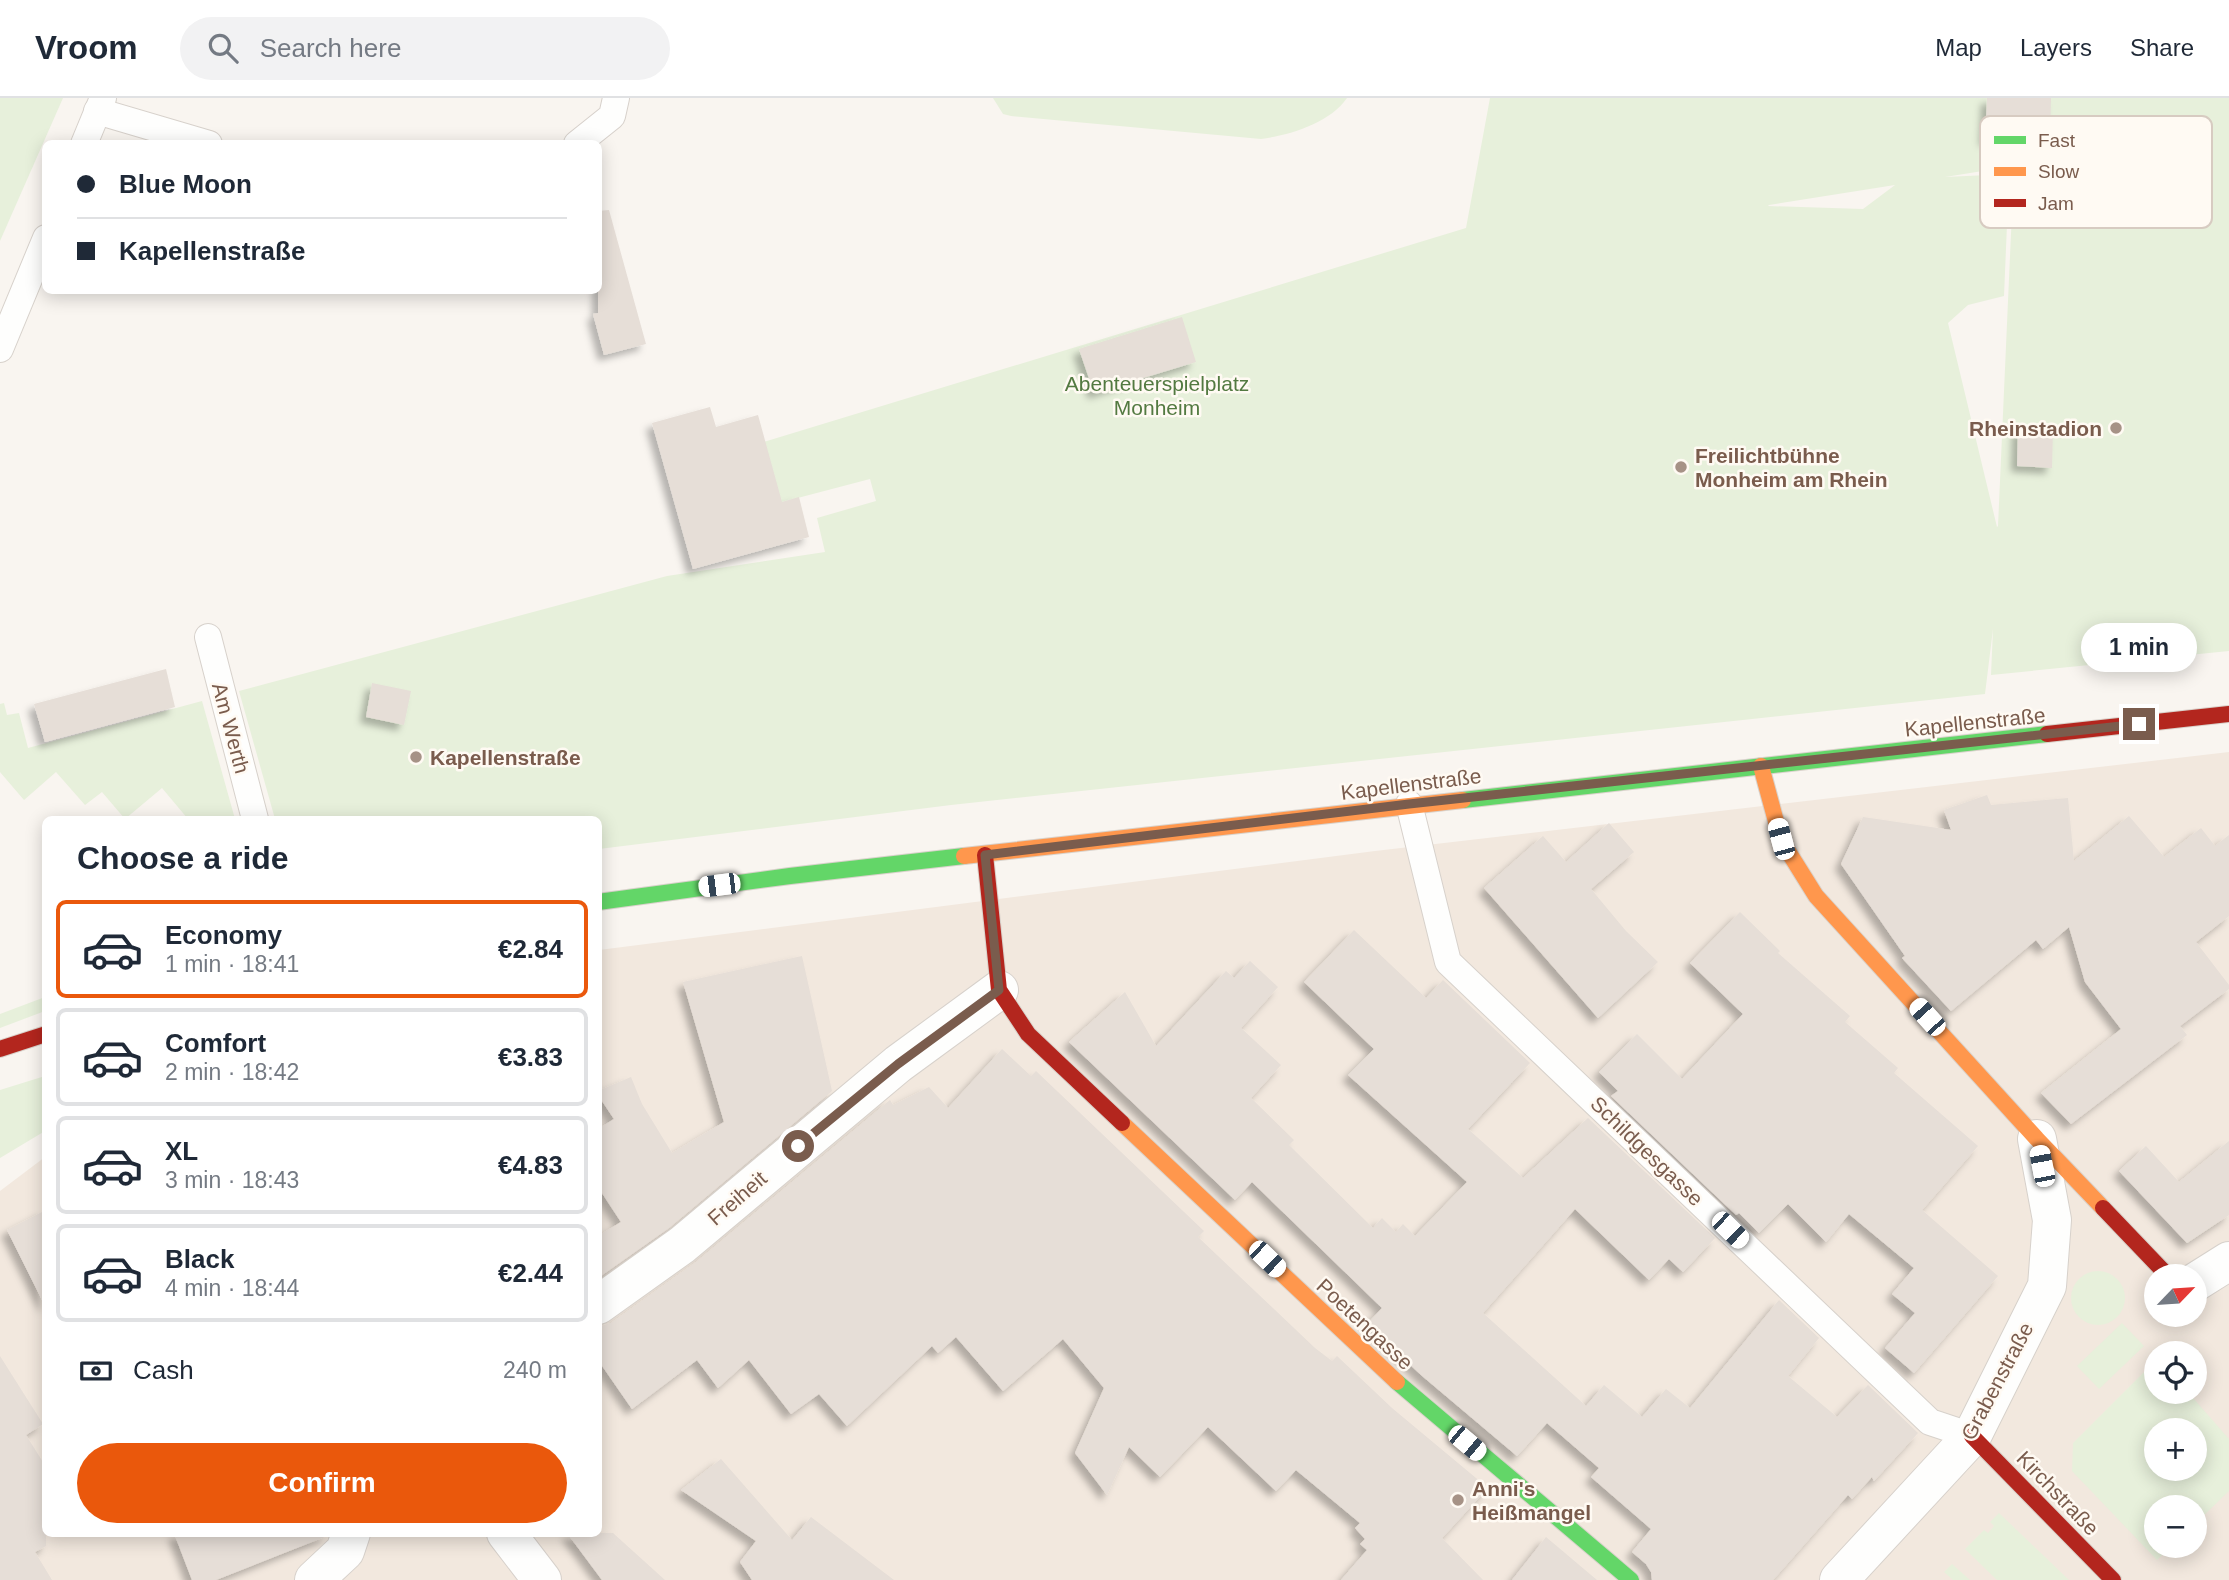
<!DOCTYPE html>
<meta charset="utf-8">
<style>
:root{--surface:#fff;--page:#f2f2f3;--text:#1f2937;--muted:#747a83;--line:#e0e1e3;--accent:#ea580c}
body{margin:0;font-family:Arial,sans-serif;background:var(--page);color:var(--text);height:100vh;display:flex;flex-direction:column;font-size:26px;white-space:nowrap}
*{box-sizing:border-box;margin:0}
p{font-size:23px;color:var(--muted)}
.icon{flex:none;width:38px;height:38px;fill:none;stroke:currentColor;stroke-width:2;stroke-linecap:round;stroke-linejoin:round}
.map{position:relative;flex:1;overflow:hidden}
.drawer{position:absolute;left:42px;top:718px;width:560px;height:721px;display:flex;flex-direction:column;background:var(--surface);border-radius:10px;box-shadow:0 4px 18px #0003}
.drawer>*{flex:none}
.guide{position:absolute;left:42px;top:42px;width:560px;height:154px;border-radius:10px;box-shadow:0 4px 18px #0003;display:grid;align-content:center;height:154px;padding:0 35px;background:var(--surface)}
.needle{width:46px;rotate:65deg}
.tools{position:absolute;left:2144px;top:1166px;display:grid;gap:14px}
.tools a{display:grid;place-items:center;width:63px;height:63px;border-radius:50%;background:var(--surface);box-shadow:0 4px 18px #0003;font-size:35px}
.end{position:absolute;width:32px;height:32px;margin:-16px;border:9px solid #7a5c4d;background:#fff;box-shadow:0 0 0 4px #fff}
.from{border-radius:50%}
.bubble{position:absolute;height:49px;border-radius:24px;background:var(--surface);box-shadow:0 4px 18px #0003;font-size:23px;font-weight:700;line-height:49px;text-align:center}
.car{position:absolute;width:21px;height:42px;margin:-21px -10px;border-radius:9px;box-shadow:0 0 5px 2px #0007;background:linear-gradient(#fff 24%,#345 0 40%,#fff 0 76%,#345 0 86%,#fff 0)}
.guide b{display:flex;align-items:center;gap:24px;height:66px;font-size:26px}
.guide b+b{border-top:2px solid var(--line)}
.guide i{width:18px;height:18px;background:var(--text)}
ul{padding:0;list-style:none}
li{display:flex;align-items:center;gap:21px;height:98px;margin:0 14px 10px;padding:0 21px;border:4px solid var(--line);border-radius:10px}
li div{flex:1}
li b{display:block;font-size:26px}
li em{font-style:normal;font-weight:700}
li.on{border-color:var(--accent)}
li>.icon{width:63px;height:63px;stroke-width:1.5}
h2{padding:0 35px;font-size:32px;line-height:84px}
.pay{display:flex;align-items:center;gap:18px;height:77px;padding:0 35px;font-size:26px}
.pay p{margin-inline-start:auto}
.cta{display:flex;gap:14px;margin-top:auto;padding:14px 35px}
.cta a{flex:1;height:80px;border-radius:42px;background:var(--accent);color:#fff;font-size:28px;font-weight:700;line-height:80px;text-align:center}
header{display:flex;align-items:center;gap:42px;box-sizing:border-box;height:98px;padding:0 35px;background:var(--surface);border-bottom:2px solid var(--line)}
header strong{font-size:33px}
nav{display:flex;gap:38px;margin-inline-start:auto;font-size:24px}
.search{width:490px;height:63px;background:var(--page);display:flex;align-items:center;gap:18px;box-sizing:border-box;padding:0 24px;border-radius:38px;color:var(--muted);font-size:26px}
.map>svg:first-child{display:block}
.residential{fill:#f2e8de;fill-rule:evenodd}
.green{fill:#e7f0db;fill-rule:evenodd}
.building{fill:#e6ded7;filter:url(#shadow)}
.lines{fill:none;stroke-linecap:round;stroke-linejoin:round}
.lane-casing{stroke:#d7d1cb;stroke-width:28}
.street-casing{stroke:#d7d1cb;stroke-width:40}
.fast-casing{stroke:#d9d2cb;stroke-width:18}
.slow-casing{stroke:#d9d2cb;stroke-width:18}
.jam-casing{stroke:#d9d2cb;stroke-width:18}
.lane{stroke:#fefefd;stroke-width:26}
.street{stroke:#fefefd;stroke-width:38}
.fast{stroke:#63d668;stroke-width:16}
.slow{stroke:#ff974d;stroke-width:16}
.jam{stroke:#b3261e;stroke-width:16}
.route{stroke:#7a5c4d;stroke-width:9}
.poi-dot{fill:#a69286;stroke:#fffaf3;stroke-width:2.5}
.labels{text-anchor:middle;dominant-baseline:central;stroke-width:5;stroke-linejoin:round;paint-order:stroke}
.park-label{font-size:21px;fill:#537a41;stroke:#fffaf3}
.poi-label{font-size:21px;font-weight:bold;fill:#7a5c4d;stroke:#fffaf3;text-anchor:start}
.street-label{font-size:21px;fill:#7a5c4d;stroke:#fffaf3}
.key{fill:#fffaf3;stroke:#d7cbc1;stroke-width:2}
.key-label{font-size:19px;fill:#7a5c4d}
</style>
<header>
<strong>Vroom</strong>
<div class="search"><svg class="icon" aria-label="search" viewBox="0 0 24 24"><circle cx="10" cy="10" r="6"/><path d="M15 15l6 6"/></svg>Search here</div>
<nav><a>Map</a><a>Layers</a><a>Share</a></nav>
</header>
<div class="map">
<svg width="2229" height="1482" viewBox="0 0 2229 1482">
<defs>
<filter id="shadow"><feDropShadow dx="-6" dy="6" stdDeviation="3.5" flood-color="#0004"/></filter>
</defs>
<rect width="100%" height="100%" fill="#f9f5f0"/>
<path class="residential" d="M2229,654V1482H0V1093L45,1059L46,1435H598L599,852L1375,753ZM2156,1178H2194V1216H2156ZM2156,1255H2194V1293H2156ZM2156,1332H2194V1370H2156ZM2156,1409H2194V1447H2156Z"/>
<g class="green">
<polygon points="0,0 63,0 0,143"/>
<path d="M993,0H1347C1330,25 1290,37 1261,41L1011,18L1003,16Z"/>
<path d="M1490,0H2229V553L1991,577L1993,531L1985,596L951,707L599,751L598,721H275L239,593L667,478L825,454L817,420L876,403L870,381L771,407L754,347L1466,130ZM2014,68L1998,428L1997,429L1948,225L1968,207L2004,198L2008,103L1988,77L1945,79ZM1895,87L1863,111L1768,108L1769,107Z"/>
<polygon points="202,603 235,721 188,721 162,690 125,721 102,694 85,707 56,674 24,702 0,674 0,606 4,605 7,617 19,615 28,650"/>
<polygon points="45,899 45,913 0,930 0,916"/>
<polygon points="45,978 45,1033 0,1060 0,992"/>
<circle cx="2098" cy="1200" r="27"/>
<polygon points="2122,1225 2144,1248 2099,1291 2077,1268"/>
<path d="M2156,1262V1293H2187L2229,1341V1393L2195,1426L2194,1409H2156V1447H2172L2157,1462L2072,1373L2073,1345ZM2156,1332H2194V1370H2156Z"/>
<polygon points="1999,1415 2069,1482 1997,1482 1965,1451 1984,1432 1988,1435 1994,1428 1990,1424"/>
<polygon points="1952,1466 1970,1482 1953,1482 1944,1474"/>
</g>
<g class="building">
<polygon points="1987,0 2051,0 2050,44 1985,42"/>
<polygon points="609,112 646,246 604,257 593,216 598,215 598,113"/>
<polygon points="1182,219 1196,264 1094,295 1079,251"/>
<polygon points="710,309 716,329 758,317 782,404 799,399 809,439 693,471 652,325"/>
<polygon points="2018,330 2053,331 2052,370 2017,368"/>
<polygon points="166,571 175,609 45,644 34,606"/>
<polygon points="372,585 411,593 404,627 366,619"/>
<polygon points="1987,697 1991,707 2068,700 2074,763 2129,718 2164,759 2201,730 2215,748 2229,737 2229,818 2196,844 2229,887 2229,891 2180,928 2187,937 2071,1026 2041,995 2121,931 2085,884 2069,829 2043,851 2036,842 1951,913 1902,860 1905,858 1841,766 1863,719 1951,732 1944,712"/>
<polygon points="1609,725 1634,754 1591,791 1626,833 1658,864 1598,920 1484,790 1543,738 1566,764"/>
<polygon points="1740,814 1780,853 1778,855 1850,918 1845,924 1898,970 1894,975 1978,1048 1922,1112 1998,1178 1914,1275 1885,1250 1915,1215 1892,1196 1914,1170 1849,1116 1826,1144 1788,1106 1759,1135 1739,1115 1736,1117 1611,998 1618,993 1599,974 1637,936 1682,981 1743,916 1690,865"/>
<polygon points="1354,832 1426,900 1443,882 1530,965 1468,1031 1523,1080 1588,1020 1715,1140 1683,1174 1669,1161 1649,1182 1575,1111 1483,1215 1586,1308 1604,1287 1642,1319 1666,1291 1690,1310 1779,1202 1819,1240 1788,1278 1837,1319 1868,1287 1918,1335 1874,1383 1872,1379 1852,1401 1848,1397 1773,1482 1652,1482 1651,1474 1646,1466 1632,1454 1651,1431 1591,1379 1599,1370 1547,1325 1517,1358 1421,1277 1367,1226 1382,1210 1252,1084 1235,1102 1069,944 1125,894 1156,948 1226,873 1234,880 1250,863 1278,889 1241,930 1281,967 1251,1000 1294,1042 1289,1047 1373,1130 1382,1120 1396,1134 1403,1126 1415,1138 1467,1084 1348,977 1374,951 1304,884"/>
<polygon points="802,858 832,993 669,1130 598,1180 598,1138 621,1124 598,1089 598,1031 614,1021 598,997 598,993 631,979 642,1006 672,1055 724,1024 683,884"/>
<polygon points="1002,951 1031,978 1036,973 1204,1133 1198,1139 1315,1250 1332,1263 1337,1258 1392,1310 1488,1390 1442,1440 1483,1482 1341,1482 1367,1452 1360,1446 1365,1441 1355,1430 1360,1425 1296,1372 1276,1393 1208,1329 1160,1379 1129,1349 1107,1397 1075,1355 1104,1290 1063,1241 1003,1293 956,1239 938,1255 932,1248 847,1328 819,1296 791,1316 749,1262 718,1290 697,1262 632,1311 598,1262 598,1229 611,1225 696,1164 890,1002 893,1007 929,989 948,1010"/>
<polygon points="2229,1043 2229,1117 2187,1145 2119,1073 2146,1048 2179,1084"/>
<polygon points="46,1112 46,1210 7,1132"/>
<polygon points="0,1258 43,1326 26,1337 46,1369 46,1448 35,1454 52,1482 0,1482"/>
<polygon points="721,1361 792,1442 811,1419 894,1482 752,1482 740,1464 756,1443 681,1392"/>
<polygon points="174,1435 328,1435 327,1438 216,1482 192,1482"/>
<polygon points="567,1435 613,1435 665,1482 602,1482"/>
<polygon points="1546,1439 1597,1482 1512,1482"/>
</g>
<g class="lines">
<defs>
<g id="lane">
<polyline points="97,13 209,46"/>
<polyline points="84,46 103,0"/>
<polyline points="577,46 612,18 616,0"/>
<polyline points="0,251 46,140"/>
<polyline points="208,539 255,721"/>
<polyline points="1409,706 1448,864 1930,1324 1972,1338"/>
</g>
<g id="street">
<polyline points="2194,1185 2229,1163"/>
<polyline points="598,1207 682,1147 898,966 999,892"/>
<polyline points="506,1435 542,1482"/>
<polyline points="314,1482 345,1453 351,1435"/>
<polyline points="1839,1482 1972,1338 2047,1188 2052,1122 2037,1041"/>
</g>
<g id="fast">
<polyline points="1463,702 2047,636"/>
<polyline points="598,804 790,778 964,758"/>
<polyline points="1397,1284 1631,1482"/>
</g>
<g id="slow">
<polyline points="1761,668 1781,742 1816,798 2037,1041 2103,1110"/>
<polyline points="964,758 1463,702"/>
<polyline points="1122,1025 1397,1284"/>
</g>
<g id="jam">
<polyline points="2047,636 2229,616"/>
<polyline points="985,757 999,892 1028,936 1122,1025"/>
<polyline points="0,951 46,936"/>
<polyline points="2103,1110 2168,1178"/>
<polyline points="1972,1338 2113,1482"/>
</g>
</defs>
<use href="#lane" class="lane-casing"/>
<use href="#street" class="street-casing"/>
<use href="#fast" class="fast-casing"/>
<use href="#slow" class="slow-casing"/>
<use href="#jam" class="jam-casing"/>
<use href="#lane" class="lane"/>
<use href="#street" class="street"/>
<use href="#fast" class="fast"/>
<use href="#slow" class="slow"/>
<use href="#jam" class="jam"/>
</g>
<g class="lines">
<polyline class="route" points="798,1048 898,966 999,892 985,757 1409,706 2139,626"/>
</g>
<g class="poi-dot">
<circle cx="2116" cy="330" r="7"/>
<circle cx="1681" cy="369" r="7"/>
<circle cx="416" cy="659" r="7"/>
<circle cx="1458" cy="1402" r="7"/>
</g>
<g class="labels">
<g class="park-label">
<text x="1157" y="285">Abenteuerspielplatz<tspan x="1157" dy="24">Monheim</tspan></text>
</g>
<g class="poi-label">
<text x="2102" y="330" text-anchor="end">Rheinstadion</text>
<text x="1695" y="357">Freilichtbühne<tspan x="1695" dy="24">Monheim am Rhein</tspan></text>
<text x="430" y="659">Kapellenstraße</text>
<text x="1472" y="1390">Anni's<tspan x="1472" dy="24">Heißmangel</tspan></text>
</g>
<g class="street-label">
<text transform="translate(1975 624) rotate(-6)">Kapellenstraße</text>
<text transform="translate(231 630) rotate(75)">Am Werth</text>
<text transform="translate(1411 686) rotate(-7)">Kapellenstraße</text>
<text transform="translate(1647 1053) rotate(44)">Schildgesgasse</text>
<text transform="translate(737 1100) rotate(-41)">Freiheit</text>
<text transform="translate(1365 1226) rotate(43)">Poetengasse</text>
<text transform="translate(1997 1283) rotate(-62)">Grabenstraße</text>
<text transform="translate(2058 1395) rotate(46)">Kirchstraße</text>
</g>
</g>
<rect x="1980" y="18" width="232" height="112" rx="10" class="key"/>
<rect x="1994" y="38" width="32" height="8" fill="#63d668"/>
<rect x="1994" y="69" width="32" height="9" fill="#ff974d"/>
<rect x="1994" y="101" width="32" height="8" fill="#b3261e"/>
<g class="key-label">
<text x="2038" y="49">Fast</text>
<text x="2038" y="80">Slow</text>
<text x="2038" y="112">Jam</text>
</g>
</svg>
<div class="tools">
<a><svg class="needle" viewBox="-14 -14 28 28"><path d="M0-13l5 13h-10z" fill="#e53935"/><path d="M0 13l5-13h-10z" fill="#747a83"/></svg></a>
<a><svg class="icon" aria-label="locate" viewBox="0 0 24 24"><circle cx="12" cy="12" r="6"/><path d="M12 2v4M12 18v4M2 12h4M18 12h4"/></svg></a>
<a>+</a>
<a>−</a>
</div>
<i class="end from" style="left:798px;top:1048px"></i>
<i class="end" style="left:2139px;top:626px"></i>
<div class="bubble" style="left:2081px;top:525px;width:116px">1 min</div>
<i class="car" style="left:1781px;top:741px;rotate:345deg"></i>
<i class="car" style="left:719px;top:787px;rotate:263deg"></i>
<i class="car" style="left:1927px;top:919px;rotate:318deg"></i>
<i class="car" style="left:2042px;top:1068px;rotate:349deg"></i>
<i class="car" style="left:1730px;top:1132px;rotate:134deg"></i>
<i class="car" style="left:1267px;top:1161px;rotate:134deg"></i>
<i class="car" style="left:1467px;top:1345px;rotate:130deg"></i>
<div class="guide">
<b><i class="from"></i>Blue Moon</b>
<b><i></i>Kapellenstraße</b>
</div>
<section class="drawer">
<h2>Choose a ride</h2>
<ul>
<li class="on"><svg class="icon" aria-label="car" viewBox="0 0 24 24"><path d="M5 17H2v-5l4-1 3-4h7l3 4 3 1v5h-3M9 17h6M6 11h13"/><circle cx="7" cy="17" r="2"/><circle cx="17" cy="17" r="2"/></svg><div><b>Economy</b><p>1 min · 18:41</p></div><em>€2.84</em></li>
<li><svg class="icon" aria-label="car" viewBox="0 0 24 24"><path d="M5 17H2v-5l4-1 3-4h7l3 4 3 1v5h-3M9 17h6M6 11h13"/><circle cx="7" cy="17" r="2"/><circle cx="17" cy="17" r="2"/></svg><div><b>Comfort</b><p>2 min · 18:42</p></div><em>€3.83</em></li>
<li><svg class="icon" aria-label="car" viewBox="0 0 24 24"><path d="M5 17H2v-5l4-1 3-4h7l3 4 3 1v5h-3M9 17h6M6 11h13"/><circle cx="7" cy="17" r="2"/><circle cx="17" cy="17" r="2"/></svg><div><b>XL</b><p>3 min · 18:43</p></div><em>€4.83</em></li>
<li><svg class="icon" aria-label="car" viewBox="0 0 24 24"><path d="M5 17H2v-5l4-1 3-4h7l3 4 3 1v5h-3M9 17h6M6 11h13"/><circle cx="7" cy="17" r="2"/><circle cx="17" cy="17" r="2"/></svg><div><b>Black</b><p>4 min · 18:44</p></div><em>€2.44</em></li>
</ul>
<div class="pay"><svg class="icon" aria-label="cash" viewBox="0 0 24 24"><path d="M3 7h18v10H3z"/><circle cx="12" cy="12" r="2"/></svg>Cash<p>240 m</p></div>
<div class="cta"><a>Confirm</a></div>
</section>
</div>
